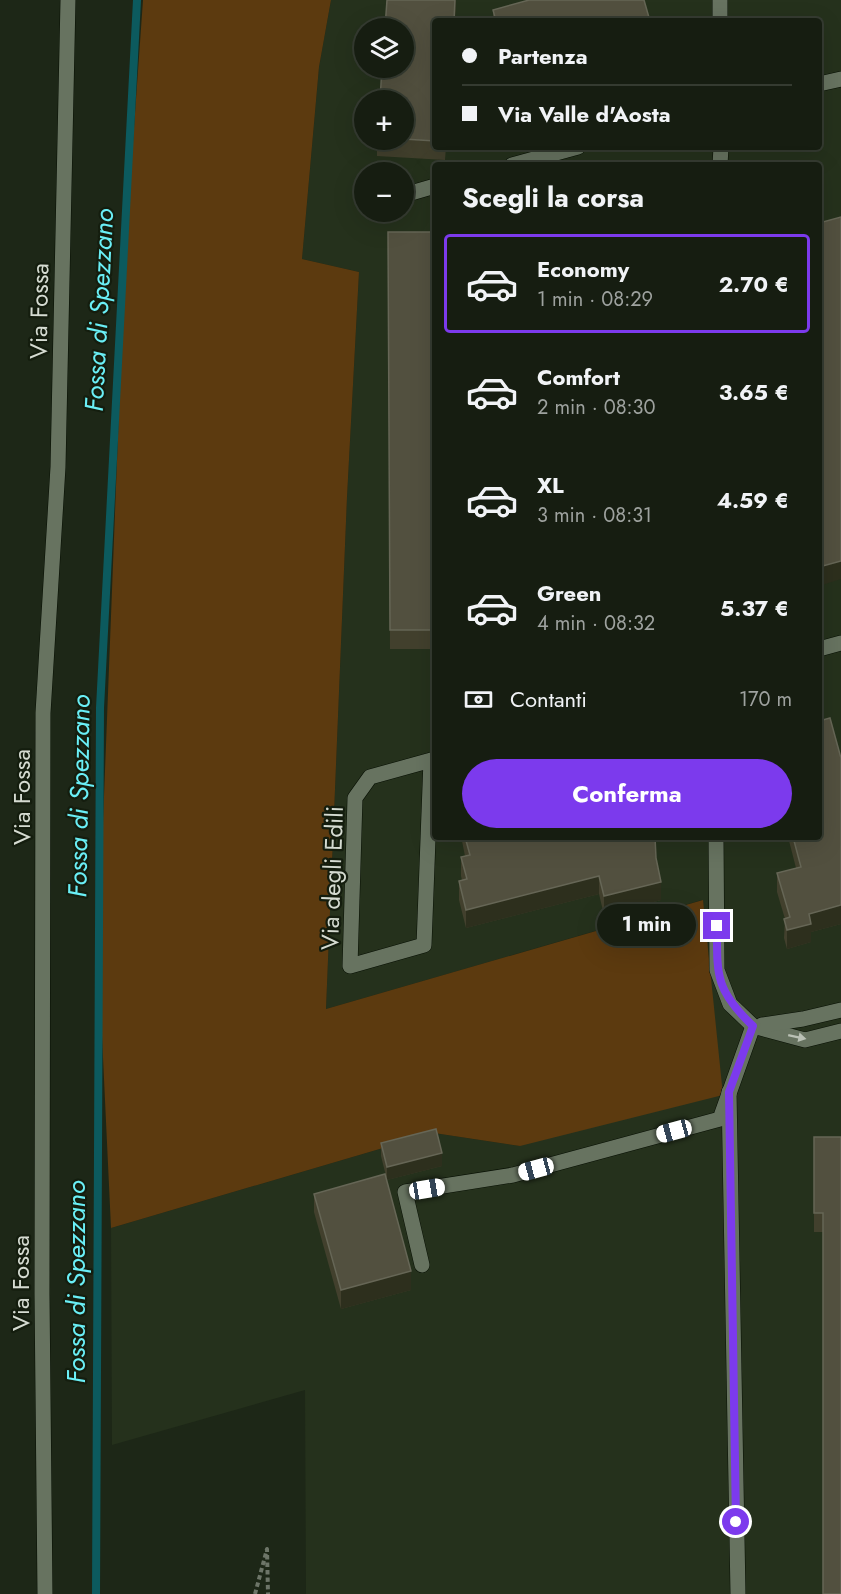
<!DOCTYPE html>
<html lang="it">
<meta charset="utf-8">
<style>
:root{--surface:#161d11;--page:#232a1f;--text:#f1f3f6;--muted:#9ea29f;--line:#353b31;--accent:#7c3aed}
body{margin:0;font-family:Jost,sans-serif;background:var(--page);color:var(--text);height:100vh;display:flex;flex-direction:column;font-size:22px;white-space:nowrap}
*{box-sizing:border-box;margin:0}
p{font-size:20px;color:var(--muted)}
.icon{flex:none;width:33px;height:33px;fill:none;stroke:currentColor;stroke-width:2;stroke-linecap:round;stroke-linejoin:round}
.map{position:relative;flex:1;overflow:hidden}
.panel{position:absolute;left:432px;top:162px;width:390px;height:678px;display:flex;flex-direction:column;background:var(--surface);border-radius:6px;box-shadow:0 6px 24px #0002,0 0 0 2px var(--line)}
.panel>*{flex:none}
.hud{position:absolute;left:432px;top:18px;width:390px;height:132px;border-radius:6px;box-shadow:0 6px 24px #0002,0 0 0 2px var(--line);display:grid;align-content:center;height:132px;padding:0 30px;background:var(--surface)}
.tools{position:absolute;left:354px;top:18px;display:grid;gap:12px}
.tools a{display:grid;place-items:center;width:60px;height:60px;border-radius:50%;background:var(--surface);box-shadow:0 6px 24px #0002,0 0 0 2px var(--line);font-size:30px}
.end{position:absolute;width:27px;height:27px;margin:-14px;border:8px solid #7c3aed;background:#fff;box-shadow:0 0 0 3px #fff}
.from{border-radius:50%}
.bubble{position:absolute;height:42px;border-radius:21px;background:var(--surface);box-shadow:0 6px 24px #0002,0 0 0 2px var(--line);font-size:20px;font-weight:700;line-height:42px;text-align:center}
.car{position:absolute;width:18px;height:36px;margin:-18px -9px;border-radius:8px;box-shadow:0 0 4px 2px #0007;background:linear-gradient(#fff 24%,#345 0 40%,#fff 0 76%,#345 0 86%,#fff 0)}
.hud b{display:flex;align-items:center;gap:21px;height:57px;font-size:22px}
.hud b+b{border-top:2px solid var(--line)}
.hud i{width:15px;height:15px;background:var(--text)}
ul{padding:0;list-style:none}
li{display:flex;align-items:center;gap:18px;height:99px;margin:0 12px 9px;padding:0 18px;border:3px solid transparent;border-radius:6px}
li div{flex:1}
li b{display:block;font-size:22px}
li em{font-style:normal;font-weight:700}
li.on{border-color:var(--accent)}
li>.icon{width:54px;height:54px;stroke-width:1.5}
h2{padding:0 30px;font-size:27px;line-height:72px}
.pay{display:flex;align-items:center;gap:15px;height:66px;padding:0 30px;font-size:22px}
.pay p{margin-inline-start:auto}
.primary-button{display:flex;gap:12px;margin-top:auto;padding:12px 30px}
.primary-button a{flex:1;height:69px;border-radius:36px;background:var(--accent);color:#fff;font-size:24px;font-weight:700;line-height:69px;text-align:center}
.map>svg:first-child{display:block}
.built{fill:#25311c;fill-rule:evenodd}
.green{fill:#5c3a0f}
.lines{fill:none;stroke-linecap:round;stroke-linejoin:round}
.stream{stroke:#0c5a5e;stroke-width:8}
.street-casing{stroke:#070f03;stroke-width:16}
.secondary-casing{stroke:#070f03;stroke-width:16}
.path{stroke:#6d7568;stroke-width:4;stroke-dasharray:4.5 3;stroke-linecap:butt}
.street{stroke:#677360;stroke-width:15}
.secondary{stroke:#677360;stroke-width:15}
.wall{fill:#42402d}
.shaded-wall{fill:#2d2f1d}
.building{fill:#52503f;stroke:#666656;stroke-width:1.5}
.oneway{fill:#bac1b5}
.route{stroke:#7c3aed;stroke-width:8}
.labels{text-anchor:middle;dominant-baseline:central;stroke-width:4.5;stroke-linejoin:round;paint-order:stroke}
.street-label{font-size:24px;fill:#d5dbd1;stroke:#141d0e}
.water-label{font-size:26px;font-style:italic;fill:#6aeff6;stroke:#141d0e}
</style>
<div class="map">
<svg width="841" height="1594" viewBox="0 0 841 1594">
<rect width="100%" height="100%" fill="#1d2717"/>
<path class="built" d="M331,0H841V1594H306L305,1390L112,1445L111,1228L434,1133L520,1146L702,900L326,1009L347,497L359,272L302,259L319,67ZM435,21H819V147H435ZM364,28H404V68H364ZM364,100H404V140H364ZM435,165H819V837H435ZM364,172H404V212H364Z"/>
<polygon class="green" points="143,0 331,0 319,67 302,259 359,272 347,497 326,1009 703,900 723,1095 520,1146 434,1133 111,1228 98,951 125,255"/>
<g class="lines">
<polyline class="stream" points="96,1594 100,708 137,0"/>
<defs>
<g id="street">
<polyline points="720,0 720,21"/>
<polyline points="819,84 841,79"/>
<polyline points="512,165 578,147"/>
<polyline points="720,165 721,147"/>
<polyline points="404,195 435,186"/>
<polyline points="819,649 841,643"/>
<polyline points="431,760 424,945 350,966 355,798 370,777 435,759"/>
<polyline points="716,837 717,970 730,1004 753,1026 805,1040 841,1031"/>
<polyline points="762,1025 803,1019 841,1010"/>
<polyline points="729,1092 738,1594"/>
<polyline points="422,1265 405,1192 513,1175 720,1119 753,1026"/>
</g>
<polyline id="secondary" points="45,1594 42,1294 43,713 58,467 68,0"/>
</defs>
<use href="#street" class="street-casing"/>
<use href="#secondary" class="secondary-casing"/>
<polyline class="path" points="255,1594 267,1549 268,1594"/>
<use href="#street" class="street"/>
<use href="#secondary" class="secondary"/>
</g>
<g class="wall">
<polygon points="387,0 456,0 455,21 435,21 435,147 446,147 445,160 377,156 377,140 404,140 404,100 380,100 382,68 404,68 404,28 385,28"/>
<polygon points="493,10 650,21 493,21"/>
<polygon points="388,232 435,232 435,649 390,649"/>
<polygon points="841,758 841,924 811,932 811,942 787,949 784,938 785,919 777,892 777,873 796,868 788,837 819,837"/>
<polygon points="462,837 655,837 656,858 661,900 604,915 599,894 466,928 459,900 459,881 462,880 461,876 461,857 465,856 462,841"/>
<polygon points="814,1137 841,1137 823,1232 814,1232"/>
<polygon points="381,1143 442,1166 387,1180 381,1156"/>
<polygon points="314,1194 411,1290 341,1309 314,1212"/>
</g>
<g class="shaded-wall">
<polygon points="455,0 456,0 455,21 454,21"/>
<polygon points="841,561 841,579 819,586 819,567"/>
<polygon points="599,876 599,894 466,928 466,910"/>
<polygon points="661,882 661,900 604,915 604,896"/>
<polygon points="841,905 841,924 811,932 811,942 787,949 787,930 809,914"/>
<polygon points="442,1153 442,1166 387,1180 387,1167"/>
<polygon points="411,1271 411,1290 341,1309 341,1290"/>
</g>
<g class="building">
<polygon points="387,0 455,0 454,21 435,21 435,141 404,139 404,100 380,100 382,68 404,68 404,28 385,28"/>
<polygon points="529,0 644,0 650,21 496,21 493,10"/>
<polygon points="841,217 841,561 819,567 819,223"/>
<polygon points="388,232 435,232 435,630 390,630"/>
<polygon points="830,718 841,758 841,905 809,914 811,924 787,930 784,919 790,917 777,873 801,867 793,837 819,837 819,721"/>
<polygon points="465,837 655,837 656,858 661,882 604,896 599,876 466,910 459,881 467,879 461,857 470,855"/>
<polygon points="436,1129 442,1153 387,1167 381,1143"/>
<polygon points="814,1137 841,1137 841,1594 823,1594 823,1213 814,1213"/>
<polygon points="385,1174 411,1271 341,1290 314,1194"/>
</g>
<defs><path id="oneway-solid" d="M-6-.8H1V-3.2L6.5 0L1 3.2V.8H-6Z" transform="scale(1.5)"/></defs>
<use class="oneway" href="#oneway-solid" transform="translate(797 1037) rotate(12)"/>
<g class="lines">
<path class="route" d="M717,926C717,975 715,990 753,1026L729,1092L736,1522"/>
</g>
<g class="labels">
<g class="street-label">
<text transform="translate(39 311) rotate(-89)">Via Fossa</text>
<text transform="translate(21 797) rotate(-90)">Via Fossa</text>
<text transform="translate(332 878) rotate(-88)">Via degli Edili</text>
<text transform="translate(20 1283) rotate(-90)">Via Fossa</text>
</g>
<g class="water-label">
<text transform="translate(99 310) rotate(-87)">Fossa di Spezzano</text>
<text transform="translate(79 796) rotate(-89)">Fossa di Spezzano</text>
<text transform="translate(76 1282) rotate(-90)">Fossa di Spezzano</text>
</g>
</g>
</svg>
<div class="tools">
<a><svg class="icon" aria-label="layers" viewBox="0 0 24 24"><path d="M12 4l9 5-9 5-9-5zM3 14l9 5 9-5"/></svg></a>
<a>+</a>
<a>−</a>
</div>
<i class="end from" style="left:736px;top:1522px"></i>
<i class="end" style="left:717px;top:926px"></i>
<div class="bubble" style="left:597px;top:904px;width:99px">1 min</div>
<i class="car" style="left:674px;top:1131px;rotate:255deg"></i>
<i class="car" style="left:536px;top:1169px;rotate:255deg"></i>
<i class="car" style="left:427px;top:1189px;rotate:81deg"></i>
<div class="hud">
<b><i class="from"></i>Partenza</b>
<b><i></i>Via Valle d'Aosta</b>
</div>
<section class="panel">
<h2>Scegli la corsa</h2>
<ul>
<li class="on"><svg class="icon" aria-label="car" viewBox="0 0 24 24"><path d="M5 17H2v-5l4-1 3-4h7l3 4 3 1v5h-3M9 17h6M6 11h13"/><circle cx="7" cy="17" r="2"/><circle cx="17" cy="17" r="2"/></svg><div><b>Economy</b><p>1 min · 08:29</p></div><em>2.70 €</em></li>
<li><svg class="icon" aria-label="car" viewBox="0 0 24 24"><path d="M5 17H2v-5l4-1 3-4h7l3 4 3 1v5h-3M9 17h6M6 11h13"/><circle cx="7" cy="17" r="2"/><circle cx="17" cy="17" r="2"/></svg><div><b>Comfort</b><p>2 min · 08:30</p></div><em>3.65 €</em></li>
<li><svg class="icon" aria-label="car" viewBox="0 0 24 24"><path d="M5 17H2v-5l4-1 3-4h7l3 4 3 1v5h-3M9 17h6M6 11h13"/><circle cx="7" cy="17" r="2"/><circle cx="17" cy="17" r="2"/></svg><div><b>XL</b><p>3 min · 08:31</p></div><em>4.59 €</em></li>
<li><svg class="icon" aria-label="car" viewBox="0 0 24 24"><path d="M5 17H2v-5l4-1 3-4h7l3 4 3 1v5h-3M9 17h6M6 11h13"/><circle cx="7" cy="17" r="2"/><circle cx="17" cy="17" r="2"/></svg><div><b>Green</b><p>4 min · 08:32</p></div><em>5.37 €</em></li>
</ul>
<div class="pay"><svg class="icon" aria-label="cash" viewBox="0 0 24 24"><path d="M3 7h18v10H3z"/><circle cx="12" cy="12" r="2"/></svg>Contanti<p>170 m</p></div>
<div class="primary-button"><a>Conferma</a></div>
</section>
</div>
